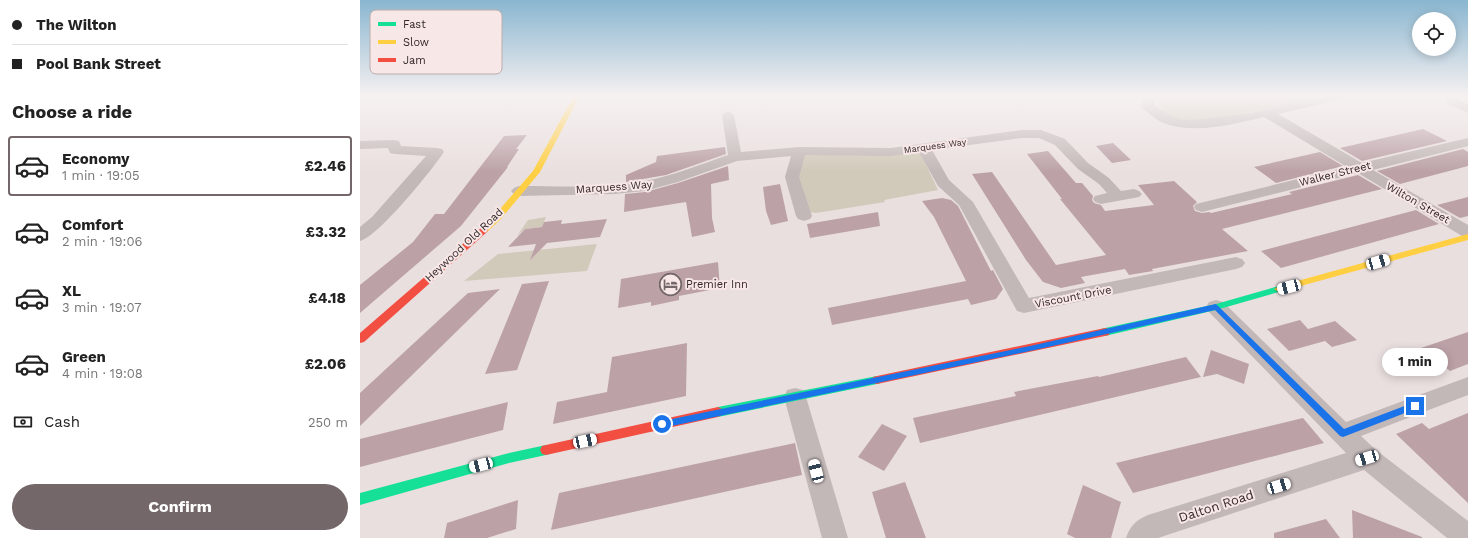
<!DOCTYPE html>
<meta charset="utf-8">
<style>
:root{--surface:#fff;--page:#f6f6f6;--text:#222;--muted:#767676;--line:#e0e0e0;--accent:#736769}
body{margin:0;font-family:"Work Sans",sans-serif;background:var(--page);color:var(--text);height:100vh;display:flex;flex-direction:column;font-size:15px;white-space:nowrap}
*{box-sizing:border-box;margin:0}
p{font-size:13px;color:var(--muted)}
.icon{flex:none;width:22px;height:22px;fill:none;stroke:currentColor;stroke-width:2;stroke-linecap:round;stroke-linejoin:round}
.map{position:relative;flex:1;overflow:hidden}
.sheet{display:flex;flex-direction:column;background:var(--surface);width:360px}
.sheet>*{flex:none}
.hud{display:grid;align-content:center;height:88px;padding:0 12px;background:var(--surface)}
.fabs{position:absolute;left:1052px;top:12px;display:grid;gap:8px}
.fabs a{display:grid;place-items:center;width:44px;height:44px;border-radius:50%;background:var(--surface);box-shadow:0 2px 10px #0003;font-size:20px}
.end{position:absolute;width:18px;height:18px;margin:-9px;border:5px solid #1a73e8;background:#fff;box-shadow:0 0 0 2px #fff}
.from{border-radius:50%}
.bubble{position:absolute;height:28px;border-radius:14px;background:var(--surface);box-shadow:0 2px 10px #0003;font-size:13px;font-weight:700;line-height:28px;text-align:center}
.car{position:absolute;width:12px;height:24px;margin:-12px -6px;border-radius:5px;box-shadow:0 0 3px 1px #0007;background:linear-gradient(#fff 24%,#345 0 40%,#fff 0 76%,#345 0 86%,#fff 0)}
.hud b{display:flex;align-items:center;gap:14px;height:38px;font-size:15px}
.hud b+b{border-top:1px solid var(--line)}
.hud i{width:10px;height:10px;background:var(--text)}
ul{padding:0;list-style:none}
li{display:flex;align-items:center;gap:12px;height:60px;margin:0 8px 6px;padding:0 4px;border:2px solid transparent;border-radius:4px}
li div{flex:1}
li b{display:block;font-size:15px}
li em{font-style:normal;font-weight:700}
li.active{border-color:var(--accent)}
li>.icon{width:36px;height:36px;stroke-width:1.5}
h2{padding:0 12px;font-size:18px;line-height:48px}
.pay{display:flex;align-items:center;gap:10px;height:44px;padding:0 12px;font-size:15px}
.pay p{margin-inline-start:auto}
.action{display:flex;gap:8px;margin-top:auto;padding:8px 12px}
.action a{flex:1;height:46px;border-radius:24px;background:var(--accent);color:#fff;font-size:16px;font-weight:700;line-height:46px;text-align:center}
main{display:flex;flex:1;min-height:0}
.map>svg:first-child{display:block}
.green{fill:#d1caba}
.building{fill:#bca2a7}
.lines{fill:none;stroke-linecap:round;stroke-linejoin:round}
.street{fill:#c3b8b8;fill-rule:evenodd}
.fast{fill:#16e098;fill-rule:evenodd}
.slow{fill:#ffcf43;fill-rule:evenodd}
.jam{fill:#f24e42;fill-rule:evenodd}
.route{fill:#1a73e8}
.labels{text-anchor:middle;dominant-baseline:central;stroke-width:4;stroke-linejoin:round;paint-order:stroke}
.far-street-label{font-size:9px;fill:#332729;stroke:#f7e7e6}
.street-label{font-size:11px;fill:#332729;stroke:#f7e7e6}
.poi-label{font-size:11px;fill:#332729;stroke:#f7e7e6;text-anchor:start}
.near-street-label{font-size:13px;fill:#332729;stroke:#f7e7e6}
.key{fill:#f7e7e6;stroke:#bcadad;stroke-width:1}
.key-label{font-size:11px;fill:#332729}
</style>
<main>
<section class="sheet">
<div class="hud">
<b><i class="from"></i>The Wilton</b>
<b><i></i>Pool Bank Street</b>
</div>
<h2>Choose a ride</h2>
<ul>
<li class="active"><svg class="icon" aria-label="car" viewBox="0 0 24 24"><path d="M5 17H2v-5l4-1 3-4h7l3 4 3 1v5h-3M9 17h6M6 11h13"/><circle cx="7" cy="17" r="2"/><circle cx="17" cy="17" r="2"/></svg><div><b>Economy</b><p>1 min · 19:05</p></div><em>£2.46</em></li>
<li><svg class="icon" aria-label="car" viewBox="0 0 24 24"><path d="M5 17H2v-5l4-1 3-4h7l3 4 3 1v5h-3M9 17h6M6 11h13"/><circle cx="7" cy="17" r="2"/><circle cx="17" cy="17" r="2"/></svg><div><b>Comfort</b><p>2 min · 19:06</p></div><em>£3.32</em></li>
<li><svg class="icon" aria-label="car" viewBox="0 0 24 24"><path d="M5 17H2v-5l4-1 3-4h7l3 4 3 1v5h-3M9 17h6M6 11h13"/><circle cx="7" cy="17" r="2"/><circle cx="17" cy="17" r="2"/></svg><div><b>XL</b><p>3 min · 19:07</p></div><em>£4.18</em></li>
<li><svg class="icon" aria-label="car" viewBox="0 0 24 24"><path d="M5 17H2v-5l4-1 3-4h7l3 4 3 1v5h-3M9 17h6M6 11h13"/><circle cx="7" cy="17" r="2"/><circle cx="17" cy="17" r="2"/></svg><div><b>Green</b><p>4 min · 19:08</p></div><em>£2.06</em></li>
</ul>
<div class="pay"><svg class="icon" aria-label="cash" viewBox="0 0 24 24"><path d="M3 7h18v10H3z"/><circle cx="12" cy="12" r="2"/></svg>Cash<p>250 m</p></div>
<div class="action"><a>Confirm</a></div>
</section>
<div class="map">
<svg width="1108" height="538" viewBox="0 0 1108 538">
<rect width="100%" height="100%" fill="#eadfdf"/>
<g class="green">
<polygon points="805,97 964,97 840,123 820,122 799,107 800,98"/>
<polygon points="443,152 530,155 560,152 578,190 524,200 525,202 456,213 449,212 436,175"/>
<polygon points="186,217 182,227 165,229 157,236 168,220"/>
<polygon points="237,244 227,271 104,281 138,254"/>
</g>
<g class="building">
<polygon points="1063,129 1087,141 1002,161 980,148"/>
<polygon points="167,135 156,149 159,149 147,167 148,167 101,226 0,313 0,285 53,242 75,214 84,214 144,136"/>
<polygon points="753,143 771,160 752,163 736,146"/>
<polygon points="365,147 366,154 306,175 266,182 266,175 296,162 297,156"/>
<polygon points="1103,149 1108,152 1108,166 1040,184 1017,171"/>
<polygon points="688,151 716,183 722,183 733,196 732,200 734,203 741,205 745,211 794,205 778,185 814,181 837,202 833,206 835,211 842,213 849,212 851,213 932,194 929,192 998,175 1022,189 862,229 888,251 792,269 793,271 769,275 765,269 721,277 725,283 701,288 683,282 666,260 612,174 632,172 696,265 746,255 700,199 702,199 667,154"/>
<polygon points="960,152 983,166 916,183 894,167"/>
<polygon points="368,166 369,180 351,184 352,218 355,232 332,237 326,202 264,212 265,194 285,192 318,183"/>
<polygon points="420,184 428,221 411,225 406,211 403,187"/>
<polygon points="1108,197 1108,216 1100,218 1077,205"/>
<polygon points="582,198 591,200 598,206 631,271 633,270 643,289 636,299 611,305 608,299 472,325 468,308 606,281 574,217 562,201"/>
<polygon points="1056,210 1079,224 921,268 901,251"/>
<polygon points="518,212 520,226 450,238 447,224"/>
<polygon points="247,219 240,237 187,243 170,260 176,244 148,247 165,229 182,227 184,222 202,220 201,224"/>
<polygon points="358,262 360,288 319,296 319,300 291,306 291,302 258,308 261,279"/>
<polygon points="189,281 157,370 125,374 162,284"/>
<polygon points="140,289 46,381 0,426 0,393 108,293"/>
<polygon points="940,320 948,329 975,321 997,340 972,347 965,341 929,351 907,329"/>
<polygon points="1108,332 1108,364 1090,371 1061,348"/>
<polygon points="327,343 326,396 193,424 197,402 247,392 252,357"/>
<polygon points="851,350 889,364 884,384 857,374 843,377"/>
<polygon points="826,357 841,377 560,443 553,418 656,396 654,392 738,376 739,377"/>
<polygon points="148,402 143,430 0,467 0,439"/>
<polygon points="1108,413 1108,503 1036,434 1062,423 1069,429"/>
<polygon points="943,418 964,443 773,493 756,463"/>
<polygon points="522,424 547,436 524,471 498,457"/>
<polygon points="435,443 442,475 191,530 199,493"/>
<polygon points="545,482 566,538 526,538 512,492"/>
<polygon points="723,485 761,502 751,538 715,538 707,534"/>
<polygon points="158,500 156,529 127,538 84,538 87,523"/>
<polygon points="992,510 1062,537 1062,538 993,538"/>
<polygon points="966,519 980,538 914,538 914,533"/>
</g>
<g class="lines">
<g class="street">
<path d="M784,97H796L794,105L815,118L825,120L844,119L891,113L960,97H980L978,100L918,114L1002,163L1108,138V146L1013,170L1108,225V237L1102,236L998,173L842,212L836,210L834,207L836,204L987,167L904,117C874,124 836,134 806,124C797,121 790,114 783,109L781,106Z"/>
<polygon points="1092,97 1108,104 1108,113 1088,104 1086,101 1088,98"/>
<path d="M368,111L374,115L381,152L439,147L531,148L662,130H681L705,139L728,163L749,178L761,191L774,189L779,191L782,194L779,197L741,204L735,202L733,199L735,196L747,193L739,184L718,169L695,145L679,138H662L572,150L589,180L613,202L669,298L876,257L882,259L885,263L882,267L876,269L664,313L657,311L599,205L578,186L559,152L531,156L445,155L439,177L452,216L450,219L444,221L438,219L436,216L425,177L431,156L377,161L318,182L285,191L254,194L159,196L154,194L151,191L154,188L159,186C200,186 245,189 285,181C313,176 341,164 368,155L362,115Z"/>
<path d="M34,140L39,141L41,146L77,148L82,149L84,152C72,170 18,237 0,241V227L12,217L66,156L35,154L30,153L28,148L0,149V141Z"/>
<path d="M856,300L863,302L986,422L1108,377V395L1001,436L1016,450L1108,521V538H1087L1004,470L798,538H766C770,526 776,520 788,515L986,453L849,312L846,307L849,302Z"/>
<polygon points="435,388 443,390 446,397 488,538 462,538 424,397 427,390"/>
</g>
<g class="fast">
<polygon points="919,286 924,289 922,291 856,310 745,336 741,335 740,332 741,329 745,328 856,304"/>
<polygon points="517,376 521,377 522,380 521,383 517,384 358,417 354,415 352,412 354,409 358,407"/>
<polygon points="186,445 190,446 192,450 190,454 186,455 149,463 0,505 0,493 149,453"/>
</g>
<g class="slow">
<polygon points="213,97 219,97 180,172 140,220 127,232 121,232 120,230 121,228 134,216 173,171"/>
<polygon points="1108,234 1108,240 919,292 914,289 919,286"/>
</g>
<g class="jam">
<polygon points="124,227 127,228 128,230 127,232 4,342 0,343 0,333 121,228"/>
<polygon points="745,328 749,329 750,332 749,335 745,336 517,384 513,383 512,380 513,377 517,376"/>
<polygon points="358,407 362,409 364,412 362,415 358,417 186,455 182,454 180,450 182,446 186,445"/>
</g>
</g>
<linearGradient id="sky" x2="0" y2="1"><stop stop-color="#89b6d0"/><stop offset="0.56" stop-color="#f6f1f1"/><stop offset="1" stop-color="#f6f1f1" stop-opacity="0"/></linearGradient>
<rect width="1108" height="172" fill="url(#sky)"/>
<polygon class="route" points="856,304 984,429 1055,402 1058,403 1058,408 983,437 980,436 855,310 670,351 302,428 298,424 302,421 670,346"/>
<defs>
<symbol id="hotel-ring" viewBox="-11 -11 22 22"><circle r="9.5" fill="#f7e7e6" stroke="#736769" stroke-width="1.5"/><path d="M-6-4.5h1.5V1H6V5H4.5V3h-9V5H-6ZM-4 0a1.8 1.8 0 1 1 3.6 0ZM.5 0V-2.5h3Q6-2.5 6 0Z" fill="#736769"/></symbol>
</defs>
<g fill-rule="evenodd">
<use href="#hotel-ring" x="298" y="272" width="25" height="25"/>
</g>
<g class="labels">
<g class="far-street-label">
<text transform="translate(575 146) rotate(-8)">Marquess Way</text>
</g>
<g class="street-label">
<text transform="translate(975 174) rotate(-14)">Walker Street</text>
<text transform="translate(254 187) rotate(-4)">Marquess Way</text>
<text transform="translate(1058 203) rotate(30)">Wilton Street</text>
<text transform="translate(104 245) rotate(-43)">Heywood Old Road</text>
<text transform="translate(713 297) rotate(-11)">Viscount Drive</text>
</g>
<g class="poi-label">
<text x="326" y="284">Premier Inn</text>
</g>
<g class="near-street-label">
<text transform="translate(856 506) rotate(-18)">Dalton Road</text>
</g>
</g>
<rect x="10" y="10" width="132" height="64" rx="6" class="key"/>
<rect x="18" y="22" width="18" height="4" fill="#16e098"/>
<rect x="18" y="40" width="18" height="4" fill="#ffcf43"/>
<rect x="18" y="58" width="18" height="4" fill="#f24e42"/>
<g class="key-label">
<text x="43" y="28">Fast</text>
<text x="43" y="46">Slow</text>
<text x="43" y="64">Jam</text>
</g>
</svg>
<div class="fabs">
<a><svg class="icon" aria-label="locate" viewBox="0 0 24 24"><circle cx="12" cy="12" r="6"/><path d="M12 2v4M12 18v4M2 12h4M18 12h4"/></svg></a>
</div>
<i class="end from" style="left:302px;top:424px"></i>
<i class="end" style="left:1055px;top:406px"></i>
<div class="bubble" style="left:1022px;top:348px;width:66px">1 min</div>
<i class="car" style="left:1018px;top:262px;rotate:74deg"></i>
<i class="car" style="left:929px;top:287px;rotate:255deg"></i>
<i class="car" style="left:225px;top:441px;rotate:78deg"></i>
<i class="car" style="left:1007px;top:458px;rotate:253deg"></i>
<i class="car" style="left:121px;top:465px;rotate:255deg"></i>
<i class="car" style="left:456px;top:471px;rotate:345deg"></i>
<i class="car" style="left:919px;top:486px;rotate:73deg"></i>
</div>
</main>
